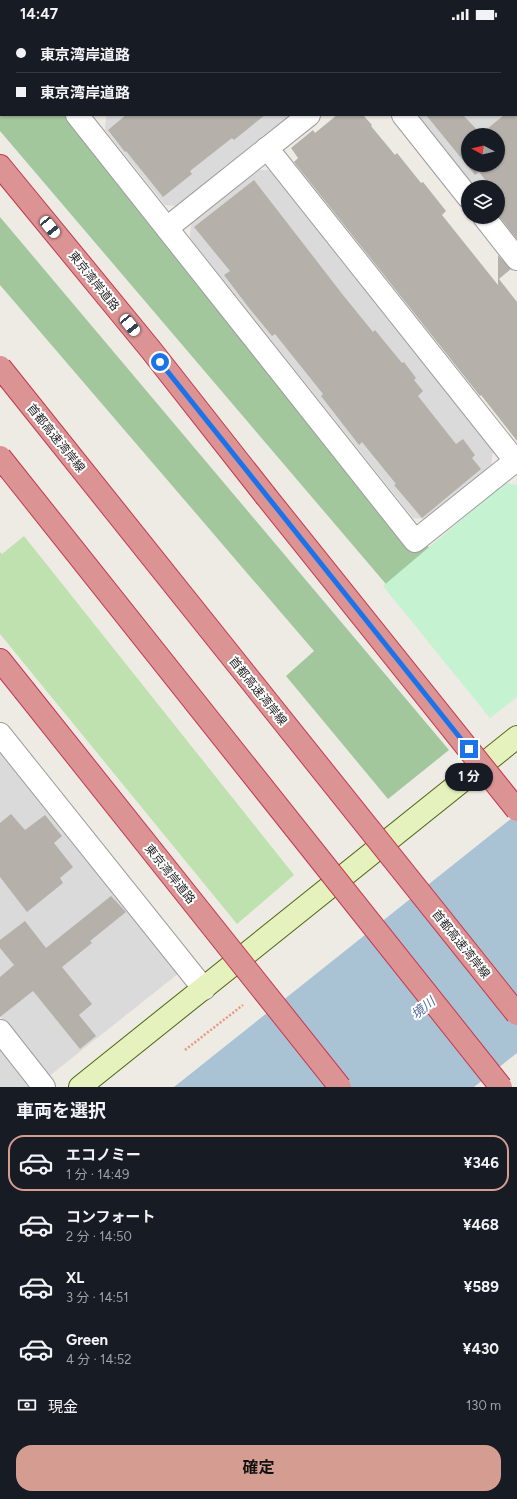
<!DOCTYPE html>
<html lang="ja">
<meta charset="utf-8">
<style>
:root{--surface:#171b24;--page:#242831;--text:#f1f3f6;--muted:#9ea1a6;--line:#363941;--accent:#d59c92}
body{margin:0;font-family:Figtree,"Noto Sans JP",sans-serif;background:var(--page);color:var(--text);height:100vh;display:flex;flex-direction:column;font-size:15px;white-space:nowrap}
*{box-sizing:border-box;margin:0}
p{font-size:13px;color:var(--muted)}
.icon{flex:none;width:22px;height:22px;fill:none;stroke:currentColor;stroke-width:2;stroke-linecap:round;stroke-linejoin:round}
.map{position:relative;height:1059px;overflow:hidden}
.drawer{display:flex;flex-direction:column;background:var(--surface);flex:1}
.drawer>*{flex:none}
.hud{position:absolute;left:0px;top:0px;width:517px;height:88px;box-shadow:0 1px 3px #0004;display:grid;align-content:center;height:88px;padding:0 16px;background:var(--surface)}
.needle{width:26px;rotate:277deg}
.controls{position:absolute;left:461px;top:100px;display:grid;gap:8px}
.controls a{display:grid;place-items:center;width:44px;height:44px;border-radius:50%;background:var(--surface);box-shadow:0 1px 3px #0004;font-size:20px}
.end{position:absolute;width:18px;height:18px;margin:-9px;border:5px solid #1a73e8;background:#fff;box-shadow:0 0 0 2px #fff}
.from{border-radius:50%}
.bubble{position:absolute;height:28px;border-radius:14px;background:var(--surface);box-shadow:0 1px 3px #0004;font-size:13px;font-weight:700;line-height:28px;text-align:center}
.car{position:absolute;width:12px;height:24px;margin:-12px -6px;border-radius:5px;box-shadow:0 0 3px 1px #0007;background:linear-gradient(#fff 24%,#345 0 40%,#fff 0 76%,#345 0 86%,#fff 0)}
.hud b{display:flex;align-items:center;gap:14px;height:38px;font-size:15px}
.hud b+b{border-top:1px solid var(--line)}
.hud i{width:10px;height:10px;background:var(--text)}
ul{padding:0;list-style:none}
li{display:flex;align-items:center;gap:12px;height:56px;margin:0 8px 6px;padding:0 8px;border:2px solid transparent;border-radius:16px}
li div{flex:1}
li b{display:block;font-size:15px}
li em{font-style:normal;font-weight:700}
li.active{border-color:var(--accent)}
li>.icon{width:36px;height:36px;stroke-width:1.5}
h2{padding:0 16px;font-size:18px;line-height:48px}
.pay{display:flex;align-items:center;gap:10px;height:44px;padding:0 16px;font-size:15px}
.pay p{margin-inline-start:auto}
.button{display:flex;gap:8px;margin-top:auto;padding:8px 16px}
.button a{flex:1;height:46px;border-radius:16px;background:var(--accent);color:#111;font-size:16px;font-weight:700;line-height:46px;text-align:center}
.status{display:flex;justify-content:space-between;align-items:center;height:28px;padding:0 20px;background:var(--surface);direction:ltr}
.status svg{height:11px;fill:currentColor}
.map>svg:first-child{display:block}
.residential{fill:#dadada;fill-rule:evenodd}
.grass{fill:#bfe1af}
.forest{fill:#a2c79d}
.park{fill:#c5f2d0}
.water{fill:#a9c3d5}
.building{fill:#b5b1aa;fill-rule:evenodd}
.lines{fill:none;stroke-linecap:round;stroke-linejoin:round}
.street-casing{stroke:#9e9e9e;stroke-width:24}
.secondary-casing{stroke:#4e6611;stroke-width:24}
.highway-casing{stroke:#c3384f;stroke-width:24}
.path{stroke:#e99878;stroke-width:2.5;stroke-dasharray:2 2;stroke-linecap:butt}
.street{stroke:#fff;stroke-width:22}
.secondary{stroke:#e5f2bd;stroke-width:22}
.highway{stroke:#dc9394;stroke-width:22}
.highway-bridge-casing{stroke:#c3384f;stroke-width:24;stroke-linecap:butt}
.highway-bridge{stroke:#dc9394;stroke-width:22}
.route{stroke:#1a73e8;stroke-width:5}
.labels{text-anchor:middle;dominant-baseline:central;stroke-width:4;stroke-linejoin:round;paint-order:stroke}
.street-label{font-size:12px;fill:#1d1d1d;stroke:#fff}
.water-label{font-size:13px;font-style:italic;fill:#546da1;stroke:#fff}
</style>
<div class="status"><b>14:47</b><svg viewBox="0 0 49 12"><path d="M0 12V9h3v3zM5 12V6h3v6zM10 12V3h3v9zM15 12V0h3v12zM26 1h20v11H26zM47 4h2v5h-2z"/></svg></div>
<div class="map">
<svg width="517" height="1059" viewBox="0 0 517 1059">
<rect width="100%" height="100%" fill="#edebe3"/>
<g class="residential">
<polygon points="218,0 388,0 389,1 217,1"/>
<path d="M516,39L517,40V215L497,189H498V159H473L415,87H516ZM468,107H498V137H468Z"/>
<polygon points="109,87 292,87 176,178 165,177 105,102 106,89"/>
<polygon points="257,142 269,142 493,423 491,438 426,491 413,490 190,210 191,196"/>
<polygon points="0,721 179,945 48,1049 0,988"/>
<polygon points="0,1019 32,1059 0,1059"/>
</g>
<polygon class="grass" points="24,508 294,847 237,896 0,606 0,524 2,526"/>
<g class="forest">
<polygon points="0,0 1,87 75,87 479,581 489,677 0,103"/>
<polygon points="0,189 449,722 388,771 286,648 314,623 0,257"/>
</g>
<polygon class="park" points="505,455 517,457 517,669 490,690 383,558"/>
<polygon class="water" points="517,786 517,1025 474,1059 174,1059"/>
<g class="building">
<path d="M517,76V211L498,187V159H491L479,144L475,147L426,87H463L481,106L504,87H516ZM468,107H498V137H468Z"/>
<polygon points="126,87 265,87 234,112 232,110 190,143 192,146 163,169 126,123 125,124 108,102"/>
<polygon points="337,87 363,87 372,97 371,98 395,127 397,125 421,155 423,154 446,183 442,187 498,257 498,227 511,241 499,251 517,274 517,413 481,367 480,368 294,134 298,130 291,120 313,102 315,105"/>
<polygon points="254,152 343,267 373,304 375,302 402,335 404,334 416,350 414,352 423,363 418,368 456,416 463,411 475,427 472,430 481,441 422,490 394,457 396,456 362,414 359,417 321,368 323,366 275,306 272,308 249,280 224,247 230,243 194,199"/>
<polygon points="11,786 25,802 45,787 62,808 54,815 73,839 60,850 63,855 27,884 0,849 0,795"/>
<polygon points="111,868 126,884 90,913 92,915 62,939 92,976 79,987 96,1008 80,1021 33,963 0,989 0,949 14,937 0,920 0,912 25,893 46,920"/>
</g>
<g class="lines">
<defs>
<g id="street">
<polyline points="8,0 9,1"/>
<polyline points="500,0 501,1"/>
<polyline points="196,1 198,0"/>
<polyline points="416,1 417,0"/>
<polyline points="516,20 517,22"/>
<polyline points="77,87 415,513 515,433"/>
<polyline points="403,87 468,169"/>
<polyline points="267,120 517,435"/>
<polyline points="484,189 517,231"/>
<polyline points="167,200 309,87"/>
<polyline points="0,706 204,961"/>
<polyline points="0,1003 44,1059"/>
</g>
<polyline id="secondary" points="80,1059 517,709"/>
<g id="highway">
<polyline points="0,138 151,322 265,467"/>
<polyline points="0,632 24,662"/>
</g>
</defs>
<use href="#street" class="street-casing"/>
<use href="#secondary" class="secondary-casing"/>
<use href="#highway" class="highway-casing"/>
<polyline class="path" points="185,1022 243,977"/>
<use href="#street" class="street"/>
<use href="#secondary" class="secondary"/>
<use href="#highway" class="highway"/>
<defs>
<g id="highway-bridge">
<polyline points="0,339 517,986"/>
<polyline points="0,429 501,1059"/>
<polyline points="265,467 517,782"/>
<polyline points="24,662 340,1059"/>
</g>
</defs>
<use href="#highway-bridge" class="highway-bridge-casing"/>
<use href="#highway-bridge" class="highway-bridge"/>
</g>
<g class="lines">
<polyline class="route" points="160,334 469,721"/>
</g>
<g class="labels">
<g class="street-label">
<text transform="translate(94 253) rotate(51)">東京湾岸道路</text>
<text transform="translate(56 410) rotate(51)">首都高速湾岸線</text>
<text transform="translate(258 663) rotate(51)">首都高速湾岸線</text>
<text transform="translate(170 846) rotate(51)">東京湾岸道路</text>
<text transform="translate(461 916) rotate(51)">首都高速湾岸線</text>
</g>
<g class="water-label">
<text transform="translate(423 980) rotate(-40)">境川</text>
</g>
</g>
</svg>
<div class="controls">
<a><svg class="needle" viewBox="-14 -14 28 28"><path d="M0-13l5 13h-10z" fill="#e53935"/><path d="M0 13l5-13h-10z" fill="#9ea1a6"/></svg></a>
<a><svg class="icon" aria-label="layers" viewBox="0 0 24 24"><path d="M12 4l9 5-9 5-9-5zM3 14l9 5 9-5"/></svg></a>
</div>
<i class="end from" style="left:160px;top:334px"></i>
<i class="end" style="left:469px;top:721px"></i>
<div class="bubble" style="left:445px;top:735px;width:48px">1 分</div>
<i class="car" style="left:50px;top:199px;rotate:141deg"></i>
<i class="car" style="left:130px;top:297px;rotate:141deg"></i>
<div class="hud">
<b><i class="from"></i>東京湾岸道路</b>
<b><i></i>東京湾岸道路</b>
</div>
</div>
<section class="drawer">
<h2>車両を選択</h2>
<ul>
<li class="active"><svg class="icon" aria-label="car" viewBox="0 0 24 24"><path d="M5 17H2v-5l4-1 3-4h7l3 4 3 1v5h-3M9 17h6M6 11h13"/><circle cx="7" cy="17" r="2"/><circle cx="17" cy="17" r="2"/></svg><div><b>エコノミー</b><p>1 分 · 14:49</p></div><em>¥346</em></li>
<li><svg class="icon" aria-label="car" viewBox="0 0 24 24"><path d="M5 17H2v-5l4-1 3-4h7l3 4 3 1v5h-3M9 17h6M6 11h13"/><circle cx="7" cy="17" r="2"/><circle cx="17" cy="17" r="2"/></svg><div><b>コンフォート</b><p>2 分 · 14:50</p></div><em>¥468</em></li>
<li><svg class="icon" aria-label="car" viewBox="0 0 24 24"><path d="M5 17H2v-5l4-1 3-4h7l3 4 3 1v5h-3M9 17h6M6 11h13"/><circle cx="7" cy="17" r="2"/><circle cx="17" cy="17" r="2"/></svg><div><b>XL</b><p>3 分 · 14:51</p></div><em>¥589</em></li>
<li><svg class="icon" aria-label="car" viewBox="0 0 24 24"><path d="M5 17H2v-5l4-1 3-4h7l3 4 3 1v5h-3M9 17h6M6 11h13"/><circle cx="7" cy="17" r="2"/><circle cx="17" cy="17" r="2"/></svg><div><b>Green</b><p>4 分 · 14:52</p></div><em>¥430</em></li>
</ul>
<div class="pay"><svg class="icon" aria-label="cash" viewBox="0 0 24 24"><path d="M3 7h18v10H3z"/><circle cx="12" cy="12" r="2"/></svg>現金<p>130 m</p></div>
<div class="button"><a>確定</a></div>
</section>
